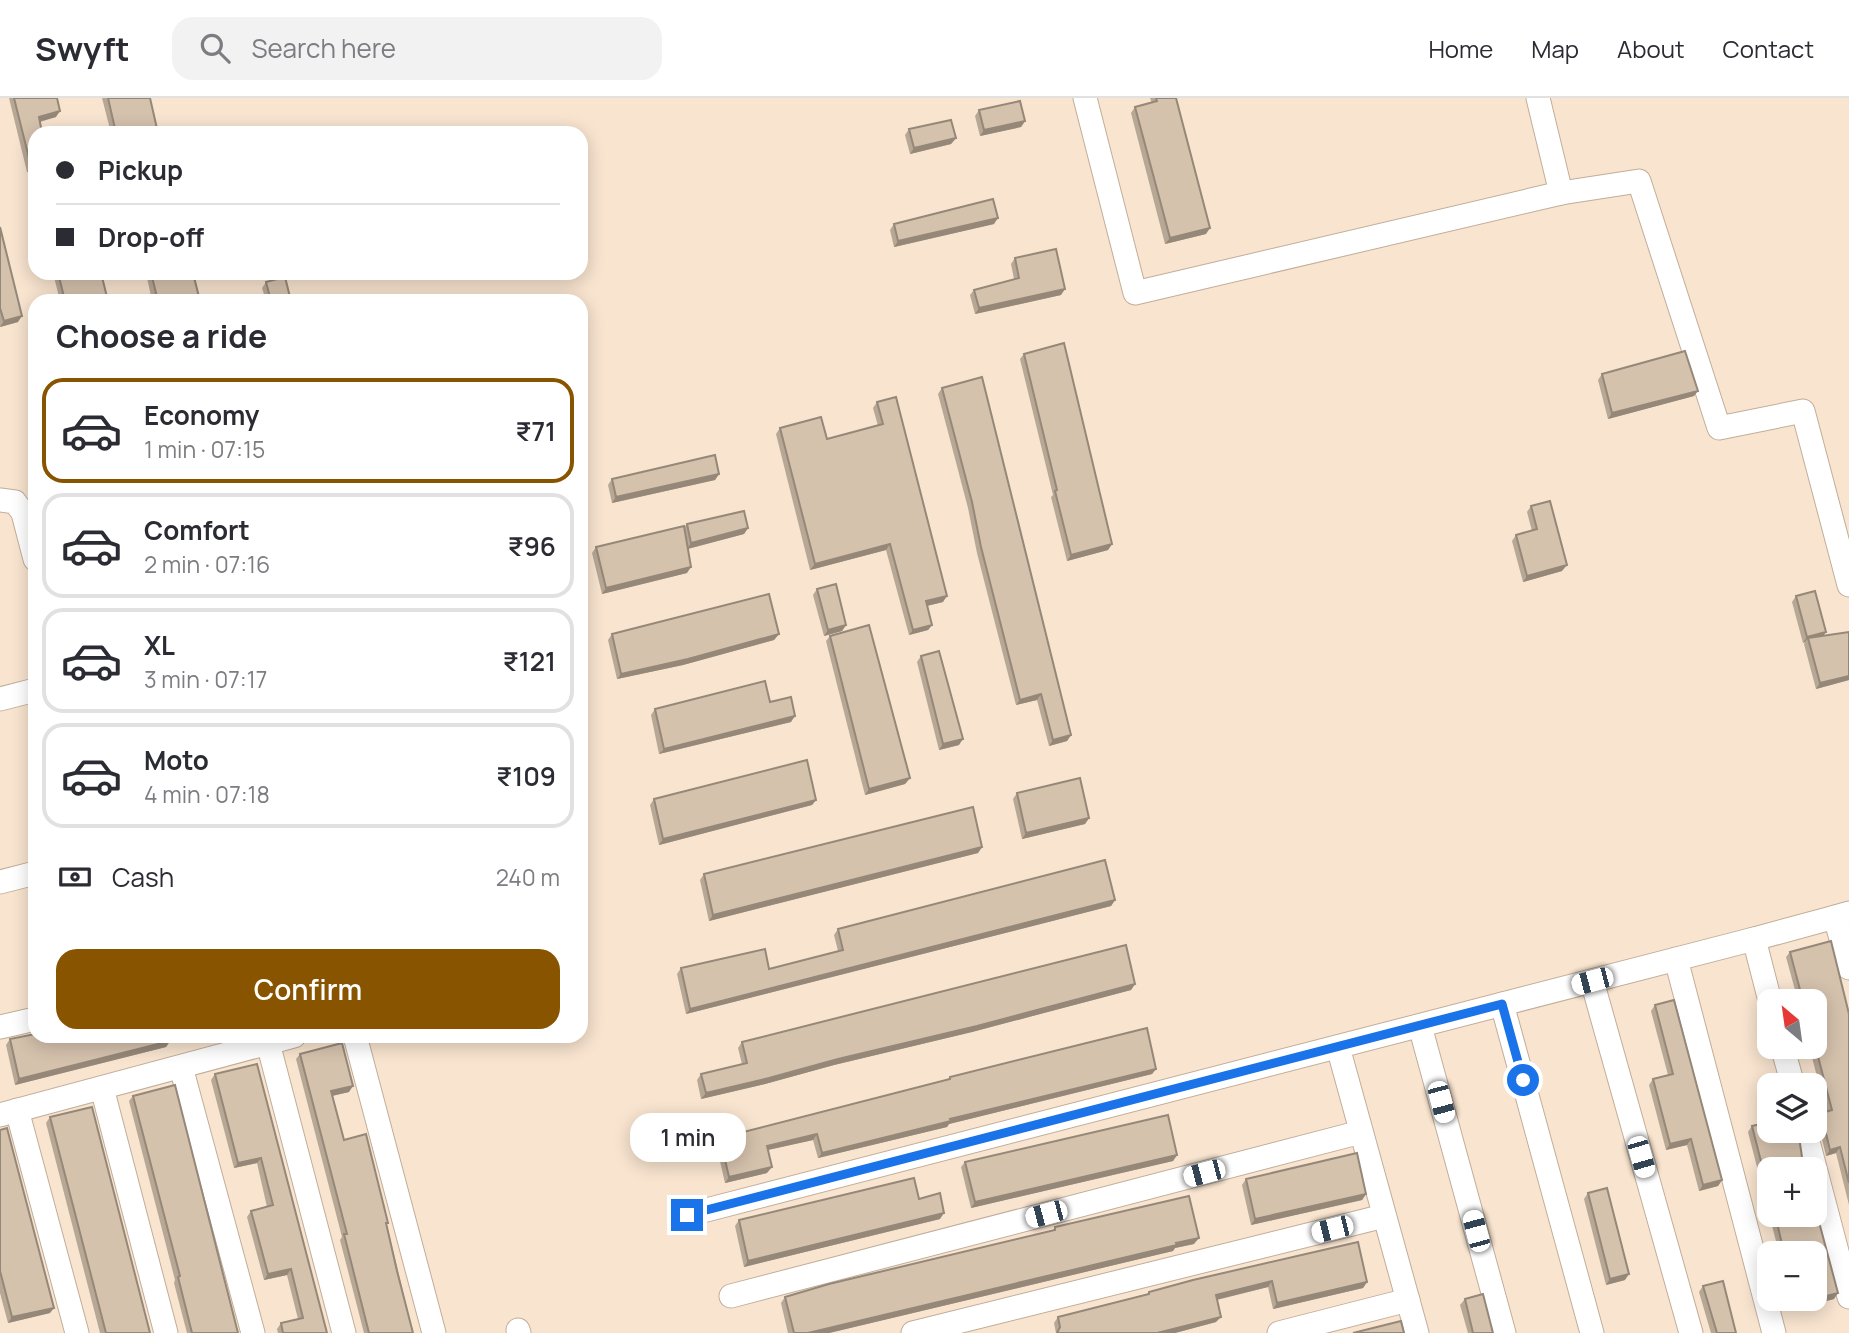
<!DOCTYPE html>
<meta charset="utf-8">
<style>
:root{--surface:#fff;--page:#f2f2f3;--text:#2b2b33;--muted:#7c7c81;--line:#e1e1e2;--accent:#885400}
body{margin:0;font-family:Manrope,sans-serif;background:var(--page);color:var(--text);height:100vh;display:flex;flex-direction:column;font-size:26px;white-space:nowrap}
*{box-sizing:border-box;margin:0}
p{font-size:23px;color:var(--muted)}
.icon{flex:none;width:38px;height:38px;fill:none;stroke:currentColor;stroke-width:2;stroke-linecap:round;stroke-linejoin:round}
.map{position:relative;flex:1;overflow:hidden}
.side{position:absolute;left:28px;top:196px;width:560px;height:749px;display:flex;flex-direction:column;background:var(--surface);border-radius:21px;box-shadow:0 4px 18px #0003}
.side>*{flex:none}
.guide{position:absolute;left:28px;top:28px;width:560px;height:154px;border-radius:21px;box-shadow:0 4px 18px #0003;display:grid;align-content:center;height:154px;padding:0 28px;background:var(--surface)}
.needle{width:46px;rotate:331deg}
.tools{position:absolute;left:1757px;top:891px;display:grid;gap:14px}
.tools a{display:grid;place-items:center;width:70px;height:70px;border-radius:14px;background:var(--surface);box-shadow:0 4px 18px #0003;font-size:35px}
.end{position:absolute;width:32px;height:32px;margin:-16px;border:9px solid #1a73e8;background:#fff;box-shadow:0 0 0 4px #fff}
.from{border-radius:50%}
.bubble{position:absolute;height:49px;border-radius:21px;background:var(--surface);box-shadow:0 4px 18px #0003;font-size:23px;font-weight:600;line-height:49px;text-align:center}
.car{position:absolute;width:21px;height:42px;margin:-21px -10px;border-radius:9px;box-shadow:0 0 5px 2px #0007;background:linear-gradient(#fff 24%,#345 0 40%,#fff 0 76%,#345 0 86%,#fff 0)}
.guide b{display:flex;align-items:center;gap:24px;height:66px;font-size:26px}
.guide b+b{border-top:2px solid var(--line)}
.guide i{width:18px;height:18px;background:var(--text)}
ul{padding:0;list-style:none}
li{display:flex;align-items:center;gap:21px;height:105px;margin:0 14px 10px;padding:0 14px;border:4px solid var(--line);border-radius:21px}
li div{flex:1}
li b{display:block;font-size:26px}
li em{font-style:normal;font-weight:600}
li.active{border-color:var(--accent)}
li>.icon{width:63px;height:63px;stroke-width:1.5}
h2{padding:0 28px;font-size:32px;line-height:84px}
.pay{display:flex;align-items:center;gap:18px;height:77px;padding:0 28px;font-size:26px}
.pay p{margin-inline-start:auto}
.primary-button{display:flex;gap:14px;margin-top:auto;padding:14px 28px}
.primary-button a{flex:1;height:80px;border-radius:21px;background:var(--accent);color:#fff;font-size:28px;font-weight:600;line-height:80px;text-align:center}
header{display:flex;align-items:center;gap:42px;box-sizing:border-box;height:98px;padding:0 35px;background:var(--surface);border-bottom:2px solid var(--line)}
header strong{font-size:33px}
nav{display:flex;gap:38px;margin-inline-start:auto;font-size:24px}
.search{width:490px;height:63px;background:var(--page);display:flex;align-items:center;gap:18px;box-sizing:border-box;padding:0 24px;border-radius:21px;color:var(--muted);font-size:26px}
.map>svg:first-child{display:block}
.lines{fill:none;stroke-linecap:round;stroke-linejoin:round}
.minor-casing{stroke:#c1ae9a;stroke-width:25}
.minor{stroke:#fff;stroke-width:23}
.wall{fill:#b7a795}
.shaded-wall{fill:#958879}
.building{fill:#d5c2ad;stroke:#958879;stroke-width:2}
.route{stroke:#1a73e8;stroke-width:9}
</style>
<header>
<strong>Swyft</strong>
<div class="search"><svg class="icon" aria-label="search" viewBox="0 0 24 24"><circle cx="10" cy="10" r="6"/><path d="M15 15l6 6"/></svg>Search here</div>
<nav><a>Home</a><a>Map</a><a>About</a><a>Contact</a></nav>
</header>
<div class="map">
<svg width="1849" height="1235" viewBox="0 0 1849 1235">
<rect width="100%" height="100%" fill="#f8e4cf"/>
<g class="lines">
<defs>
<g id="minor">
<polyline points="1085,0 1135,195 1561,95 1639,83 1719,330 1803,313 1849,487"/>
<polyline points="1538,0 1561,95"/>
<polyline points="0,402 15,404 23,415 35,461"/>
<polyline points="0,601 35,592"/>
<polyline points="0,784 35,775"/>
<polyline points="1849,815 1835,819 1849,870"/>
<polyline points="1676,861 1774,1235"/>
<polyline points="1592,883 1691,1235"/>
<polyline points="1770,903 1754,841 1835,819"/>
<polyline points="1502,906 1592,1235"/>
<polyline points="1420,928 1504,1235"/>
<polyline points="0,929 35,921"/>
<polyline points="355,938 434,1235"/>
<polyline points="268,945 344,1235"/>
<polyline points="1782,948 1793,987"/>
<polyline points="1338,949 1417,1235"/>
<polyline points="181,969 253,1235"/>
<polyline points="102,990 166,1235"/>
<polyline points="17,1012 77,1235"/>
<polyline points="0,1017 294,938"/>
<polyline points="1805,1032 1849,1199"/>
<polyline points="687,1117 1754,841"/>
<polyline points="731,1198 1361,1034"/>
<polyline points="518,1232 519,1235"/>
<polyline points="913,1235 1384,1118"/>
<polyline points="1279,1235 1408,1202"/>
</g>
</defs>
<use href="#minor" class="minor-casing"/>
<use href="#minor" class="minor"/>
</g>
<g class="wall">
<polygon points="9,0 57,0 56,19 40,24 35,35 35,72 27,74"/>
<polygon points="102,0 150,0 158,35 111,35"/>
<polygon points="1150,0 1176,0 1206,136 1165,146 1131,15 1135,9 1152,5"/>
<polygon points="979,12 1025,23 1021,29 980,38 975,18"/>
<polygon points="909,31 956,40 951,46 910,56 905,37"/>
<polygon points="894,126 994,126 894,149 890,132"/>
<polygon points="0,129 18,224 0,229"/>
<polygon points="1015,160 1061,197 975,216 970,197 974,192 1014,181 1011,166"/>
<polygon points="53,175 101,175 108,203 60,203"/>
<polygon points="146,175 193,175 200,203 152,203"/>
<polygon points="266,184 291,203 266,203 262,190"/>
<polygon points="1024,256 1112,446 1108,452 1067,463 1051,399 1053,397 1020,261"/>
<polygon points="1602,276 1694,298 1608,321 1598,282"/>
<polygon points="942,290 1071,637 1067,643 1049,648 1037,602 1016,607 977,455 968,410 938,296"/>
<polygon points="877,304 943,504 927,508 932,527 928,532 909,537 886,452 810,472 776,336 780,330 827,341 878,328 873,310"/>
<polygon points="719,376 715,382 612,405 608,387 612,381"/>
<polygon points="1531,408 1562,473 1523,484 1512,443 1516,437 1532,433 1527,414"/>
<polygon points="687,426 748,430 744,436 688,451 687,475 602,496 592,455 596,449 684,429"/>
<polygon points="817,491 846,527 842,533 824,538 813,497"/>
<polygon points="1796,498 1823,538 1849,582 1816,591 1804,546 1805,544 1803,545 1792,504"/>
<polygon points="612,536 779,536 774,542 683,567 617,581 608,542"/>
<polygon points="830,538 910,680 905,686 865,697 826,543"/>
<polygon points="921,558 959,647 939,652 917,564"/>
<polygon points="770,604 791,624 659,656 651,617 655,611"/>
<polygon points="1017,695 1089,720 1085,726 1022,741 1013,701"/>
<polygon points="654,701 816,702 812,707 659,747 650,707"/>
<polygon points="982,749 978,755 709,823 700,782 704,776"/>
<polygon points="1115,802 1111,808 686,916 677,876 681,870 769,871 838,853 834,837 838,831"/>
<polygon points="1790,854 1849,916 1849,1107 1836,1055 1826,1058 1819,1028 1815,1023 1815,1020 1818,1016 1826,1013 1809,948 1815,948 1815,903 1798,903 1786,859"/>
<polygon points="1135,886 1131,892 972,934 834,967 765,986 701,1001 697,982 701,976 742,966 738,950 742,944"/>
<polygon points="1655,907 1722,1082 1718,1088 1699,1093 1687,1047 1666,1052 1649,987 1653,981 1668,977 1651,913"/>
<polygon points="10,941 103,941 170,943 166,949 15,987 6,947"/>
<polygon points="300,956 349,994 332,998 344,1042 387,1127 413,1235 364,1235 340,1142 342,1139 296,961"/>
<polygon points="257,966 327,1235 278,1235 277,1231 281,1225 298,1221 287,1177 264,1182 247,1119 251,1113 267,1109 257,1065 234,1070 211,982 215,976"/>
<polygon points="1156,971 1152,976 949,1026 947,1029 818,1060 813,1042 768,1052 767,1075 725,1085 716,1046 720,1040 948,981 950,979"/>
<polygon points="133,998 238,1235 187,1235 174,1185 175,1182 129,1003"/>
<polygon points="50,1019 150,1235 100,1235 46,1025"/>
<polygon points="1752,1028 1769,1071 1769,1116 1815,1116 1834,1201 1815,1206 1814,1200 1815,1200 1815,1155 1779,1155 1748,1034"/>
<polygon points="0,1032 50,1215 8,1225 0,1195"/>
<polygon points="1177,1057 1173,1063 971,1110 961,1069 965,1064"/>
<polygon points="1246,1081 1366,1096 1362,1102 1251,1127 1242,1087"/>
<polygon points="1588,1095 1625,1182 1606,1187 1584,1101"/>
<polygon points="919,1101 940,1121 744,1169 735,1128 739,1122"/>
<polygon points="1055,1129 1194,1146 1175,1150 1173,1153 829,1235 788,1235 781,1205 785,1199 1053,1132"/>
<polygon points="1193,1182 1367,1184 1363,1190 1273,1211 1268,1189 1217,1202 1216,1224 1175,1235 1056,1235 1054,1225 1058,1219 1146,1197 1149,1194"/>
<polygon points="1703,1188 1736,1235 1711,1235 1699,1194"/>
<polygon points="1465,1201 1493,1235 1468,1235 1460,1207"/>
</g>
<g class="shaded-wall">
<polygon points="60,13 56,19 34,25 39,19"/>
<polygon points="1025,23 1021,29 980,38 984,32"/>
<polygon points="956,40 951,46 910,56 914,50"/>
<polygon points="35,67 35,72 27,74 31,68"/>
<polygon points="998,120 994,126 894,149 898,143"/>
<polygon points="1210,130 1206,136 1165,146 1170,140"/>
<polygon points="1065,191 1061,197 975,216 979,210"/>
<polygon points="22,218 18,224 0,229 4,223"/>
<polygon points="1698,293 1694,298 1608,321 1612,315"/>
<polygon points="719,376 715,382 612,405 616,399"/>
<polygon points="748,430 744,436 687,451 691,445"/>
<polygon points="890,446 886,452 810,472 815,466"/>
<polygon points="1112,446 1108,452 1067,463 1071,457"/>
<polygon points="1567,467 1562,473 1523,484 1527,478"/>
<polygon points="691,469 687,475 602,496 606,490"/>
<polygon points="947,498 943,504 922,509 926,503"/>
<polygon points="846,527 842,533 824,538 828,532"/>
<polygon points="932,527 928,532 909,537 913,532"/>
<polygon points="1826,534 1822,540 1808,540 1805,544 1803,545 1807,539"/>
<polygon points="779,536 774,542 683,567 617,581 621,576"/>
<polygon points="1849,578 1849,582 1816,591 1820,585"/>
<polygon points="1041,596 1037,602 1016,607 1020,602"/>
<polygon points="795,618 791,624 659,656 664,651"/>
<polygon points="1071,637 1067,643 1049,648 1053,642"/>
<polygon points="963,641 959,647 939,652 943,646"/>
<polygon points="910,680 905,686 865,697 869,691"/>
<polygon points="816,702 812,707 659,747 663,741"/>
<polygon points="1089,720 1085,726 1022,741 1026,735"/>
<polygon points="982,749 978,755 709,823 713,817"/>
<polygon points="1115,802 1111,808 686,916 690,911"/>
<polygon points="1135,886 1131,892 972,934 834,967 765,986 701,1001 706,995"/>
<polygon points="170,943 166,949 15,987 19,981"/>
<polygon points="1156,971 1152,976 949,1026 947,1029 818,1060 822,1055 950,1021"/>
<polygon points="353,988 349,994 327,999 331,993"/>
<polygon points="817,1036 813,1042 763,1053 767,1048"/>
<polygon points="1691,1041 1687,1047 1666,1052 1670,1046"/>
<polygon points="1840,1049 1836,1055 1826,1058 1830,1052"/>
<polygon points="1177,1057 1173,1063 971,1110 975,1104"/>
<polygon points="261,1060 257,1065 234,1070 238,1065"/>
<polygon points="772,1069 767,1075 725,1085 729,1079"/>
<polygon points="1722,1082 1718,1088 1699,1093 1703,1087"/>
<polygon points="1366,1096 1362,1102 1251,1127 1255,1121"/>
<polygon points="944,1115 940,1121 744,1169 748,1163"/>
<polygon points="1199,1140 1194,1146 1175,1150 1173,1153 829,1235 808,1235"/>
<polygon points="291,1171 287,1177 264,1182 268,1176"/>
<polygon points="1629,1176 1625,1182 1606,1187 1610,1181"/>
<polygon points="1272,1183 1268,1189 1211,1203 1216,1197"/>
<polygon points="1367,1184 1363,1190 1273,1211 1277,1205"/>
<polygon points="1838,1195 1834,1201 1815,1206 1819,1200"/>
<polygon points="54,1210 50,1215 8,1225 12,1219"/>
<polygon points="1221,1219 1216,1224 1175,1235 1157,1235"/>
</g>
<g class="building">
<polygon points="14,0 57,0 60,13 39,19 42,35 35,35 35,67 31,68"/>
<polygon points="108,0 150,0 158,35 116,35"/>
<polygon points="1156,0 1176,0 1210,130 1170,140 1135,9 1157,3"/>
<polygon points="1020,3 1025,23 984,32 979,12"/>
<polygon points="951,22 956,40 914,50 909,31"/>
<polygon points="993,101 998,120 898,143 894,126"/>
<polygon points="0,129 22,218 4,223 0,210"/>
<polygon points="1056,151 1065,191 979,210 974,192 1019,180 1015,160"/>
<polygon points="58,175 101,175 108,203 65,203"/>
<polygon points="151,175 193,175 200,203 158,203"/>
<polygon points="285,179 291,203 271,203 266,184"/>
<polygon points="1064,245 1112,446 1071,457 1055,393 1057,392 1024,256"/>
<polygon points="1685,253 1698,293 1612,315 1602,276"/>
<polygon points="982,279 1071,637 1053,642 1041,596 1020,602 981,449 972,404 942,290"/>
<polygon points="896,299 947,498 926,503 932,527 913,532 890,446 815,466 780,330 821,319 827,341 883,326 877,304"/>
<polygon points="715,357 719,376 616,399 612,381"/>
<polygon points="1550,403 1567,467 1527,478 1516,437 1537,431 1531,408"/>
<polygon points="744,413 748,430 691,445 687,426"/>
<polygon points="684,428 691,469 606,490 596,449"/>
<polygon points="836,486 846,527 828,532 817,491"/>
<polygon points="1815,493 1826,534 1807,539 1796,498"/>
<polygon points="769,496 779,536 688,561 621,576 612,536"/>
<polygon points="869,527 910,680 869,691 830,538"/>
<polygon points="1849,534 1849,578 1820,585 1808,540"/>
<polygon points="939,553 963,641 943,646 921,558"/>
<polygon points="765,583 770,604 791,599 795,618 664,651 655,611"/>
<polygon points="807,662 816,702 663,741 654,701"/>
<polygon points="1080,680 1089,720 1026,735 1017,695"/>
<polygon points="973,709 982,749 713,817 704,776"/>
<polygon points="1105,762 1115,802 690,911 681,870 765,851 769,871 843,852 838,831"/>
<polygon points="1831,843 1849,916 1849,1085 1840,1049 1830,1052 1823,1023 1818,1016 1832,1012 1815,947 1815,903 1803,903 1790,854"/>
<polygon points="1126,847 1135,886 977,928 838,961 769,980 706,995 701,976 747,965 742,944"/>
<polygon points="1674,902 1722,1082 1703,1087 1691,1041 1670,1046 1653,981 1673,976 1655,907"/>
<polygon points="1147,930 1156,971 950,1021 951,1023 822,1055 817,1036 767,1048 772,1069 729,1079 720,1040 950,981 950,979"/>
<polygon points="35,936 35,938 102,938 103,941 115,938 169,938 170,943 19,981 10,941"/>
<polygon points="342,945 353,988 331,993 344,1042 366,1036 388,1125 386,1125 397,1173 413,1235 369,1235 344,1136 347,1136 300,956"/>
<polygon points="257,966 327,1235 283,1235 281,1225 303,1220 291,1171 268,1176 251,1113 273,1107 261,1060 238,1065 215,976"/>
<polygon points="175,987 238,1235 192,1235 178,1179 180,1178 133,998"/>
<polygon points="92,1009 150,1235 106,1235 50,1019"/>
<polygon points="1168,1017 1177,1057 975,1104 965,1064"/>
<polygon points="1769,1024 1769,1032 1798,1032 1802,1059 1805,1071 1769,1071 1769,1095 1752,1028"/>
<polygon points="7,1030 54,1210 12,1219 0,1173 0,1032"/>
<polygon points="1357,1055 1366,1096 1255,1121 1246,1081"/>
<polygon points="914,1080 919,1101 940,1095 944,1115 748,1163 739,1122"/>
<polygon points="1607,1090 1629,1176 1610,1181 1588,1095"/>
<polygon points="1189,1098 1199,1140 1176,1145 1177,1147 808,1235 794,1235 785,1199 829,1186 1055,1132 1055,1129"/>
<polygon points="1815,1109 1838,1195 1819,1200 1815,1184 1815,1155 1784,1155 1775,1116 1815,1116"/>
<polygon points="1358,1144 1367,1184 1277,1205 1272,1183 1216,1197 1221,1219 1157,1235 1057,1235 1060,1229 1058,1219 1149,1196 1149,1194 1193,1182"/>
<polygon points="1723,1183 1736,1235 1717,1235 1703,1188"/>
<polygon points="1483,1196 1493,1235 1473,1235 1465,1201"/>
<polygon points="1401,1223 1404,1235 1353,1235"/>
</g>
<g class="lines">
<polyline class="route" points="687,1117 1502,906 1523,982"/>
</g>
</svg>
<div class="tools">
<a><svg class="needle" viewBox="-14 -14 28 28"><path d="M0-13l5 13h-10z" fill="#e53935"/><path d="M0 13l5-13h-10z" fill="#7c7c81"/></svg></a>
<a><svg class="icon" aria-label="layers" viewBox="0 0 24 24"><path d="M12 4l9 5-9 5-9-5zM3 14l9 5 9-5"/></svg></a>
<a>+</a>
<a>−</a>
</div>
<i class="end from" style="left:1523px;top:982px"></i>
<i class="end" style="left:687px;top:1117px"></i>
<div class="bubble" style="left:630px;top:1015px;width:116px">1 min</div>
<i class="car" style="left:1592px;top:883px;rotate:255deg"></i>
<i class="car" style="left:1441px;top:1004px;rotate:165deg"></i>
<i class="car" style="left:1641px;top:1059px;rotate:164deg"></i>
<i class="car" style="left:1204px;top:1075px;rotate:255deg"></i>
<i class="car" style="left:1046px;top:1116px;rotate:255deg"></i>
<i class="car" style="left:1332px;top:1131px;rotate:256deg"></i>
<i class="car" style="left:1476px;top:1133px;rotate:345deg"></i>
<div class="guide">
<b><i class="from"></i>Pickup</b>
<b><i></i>Drop-off</b>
</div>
<section class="side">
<h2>Choose a ride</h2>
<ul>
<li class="active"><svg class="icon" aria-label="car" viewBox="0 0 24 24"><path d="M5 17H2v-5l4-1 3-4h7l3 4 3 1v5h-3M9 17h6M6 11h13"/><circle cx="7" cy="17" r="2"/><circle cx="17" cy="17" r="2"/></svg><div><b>Economy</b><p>1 min · 07:15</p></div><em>₹71</em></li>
<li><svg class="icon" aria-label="car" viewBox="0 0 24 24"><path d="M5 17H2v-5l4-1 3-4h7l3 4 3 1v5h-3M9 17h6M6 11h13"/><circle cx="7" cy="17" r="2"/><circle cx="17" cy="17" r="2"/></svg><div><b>Comfort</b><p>2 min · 07:16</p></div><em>₹96</em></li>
<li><svg class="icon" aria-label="car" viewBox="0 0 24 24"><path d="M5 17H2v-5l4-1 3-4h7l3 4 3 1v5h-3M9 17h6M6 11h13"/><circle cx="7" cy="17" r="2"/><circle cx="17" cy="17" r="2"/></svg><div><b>XL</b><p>3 min · 07:17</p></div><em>₹121</em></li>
<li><svg class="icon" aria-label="car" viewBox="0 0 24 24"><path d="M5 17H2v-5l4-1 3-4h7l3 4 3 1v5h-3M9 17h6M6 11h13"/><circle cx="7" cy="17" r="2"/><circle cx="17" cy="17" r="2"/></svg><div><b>Moto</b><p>4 min · 07:18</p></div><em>₹109</em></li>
</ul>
<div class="pay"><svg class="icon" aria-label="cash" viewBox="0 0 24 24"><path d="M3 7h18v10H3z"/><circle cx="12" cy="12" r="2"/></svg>Cash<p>240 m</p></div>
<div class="primary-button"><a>Confirm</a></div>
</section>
</div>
